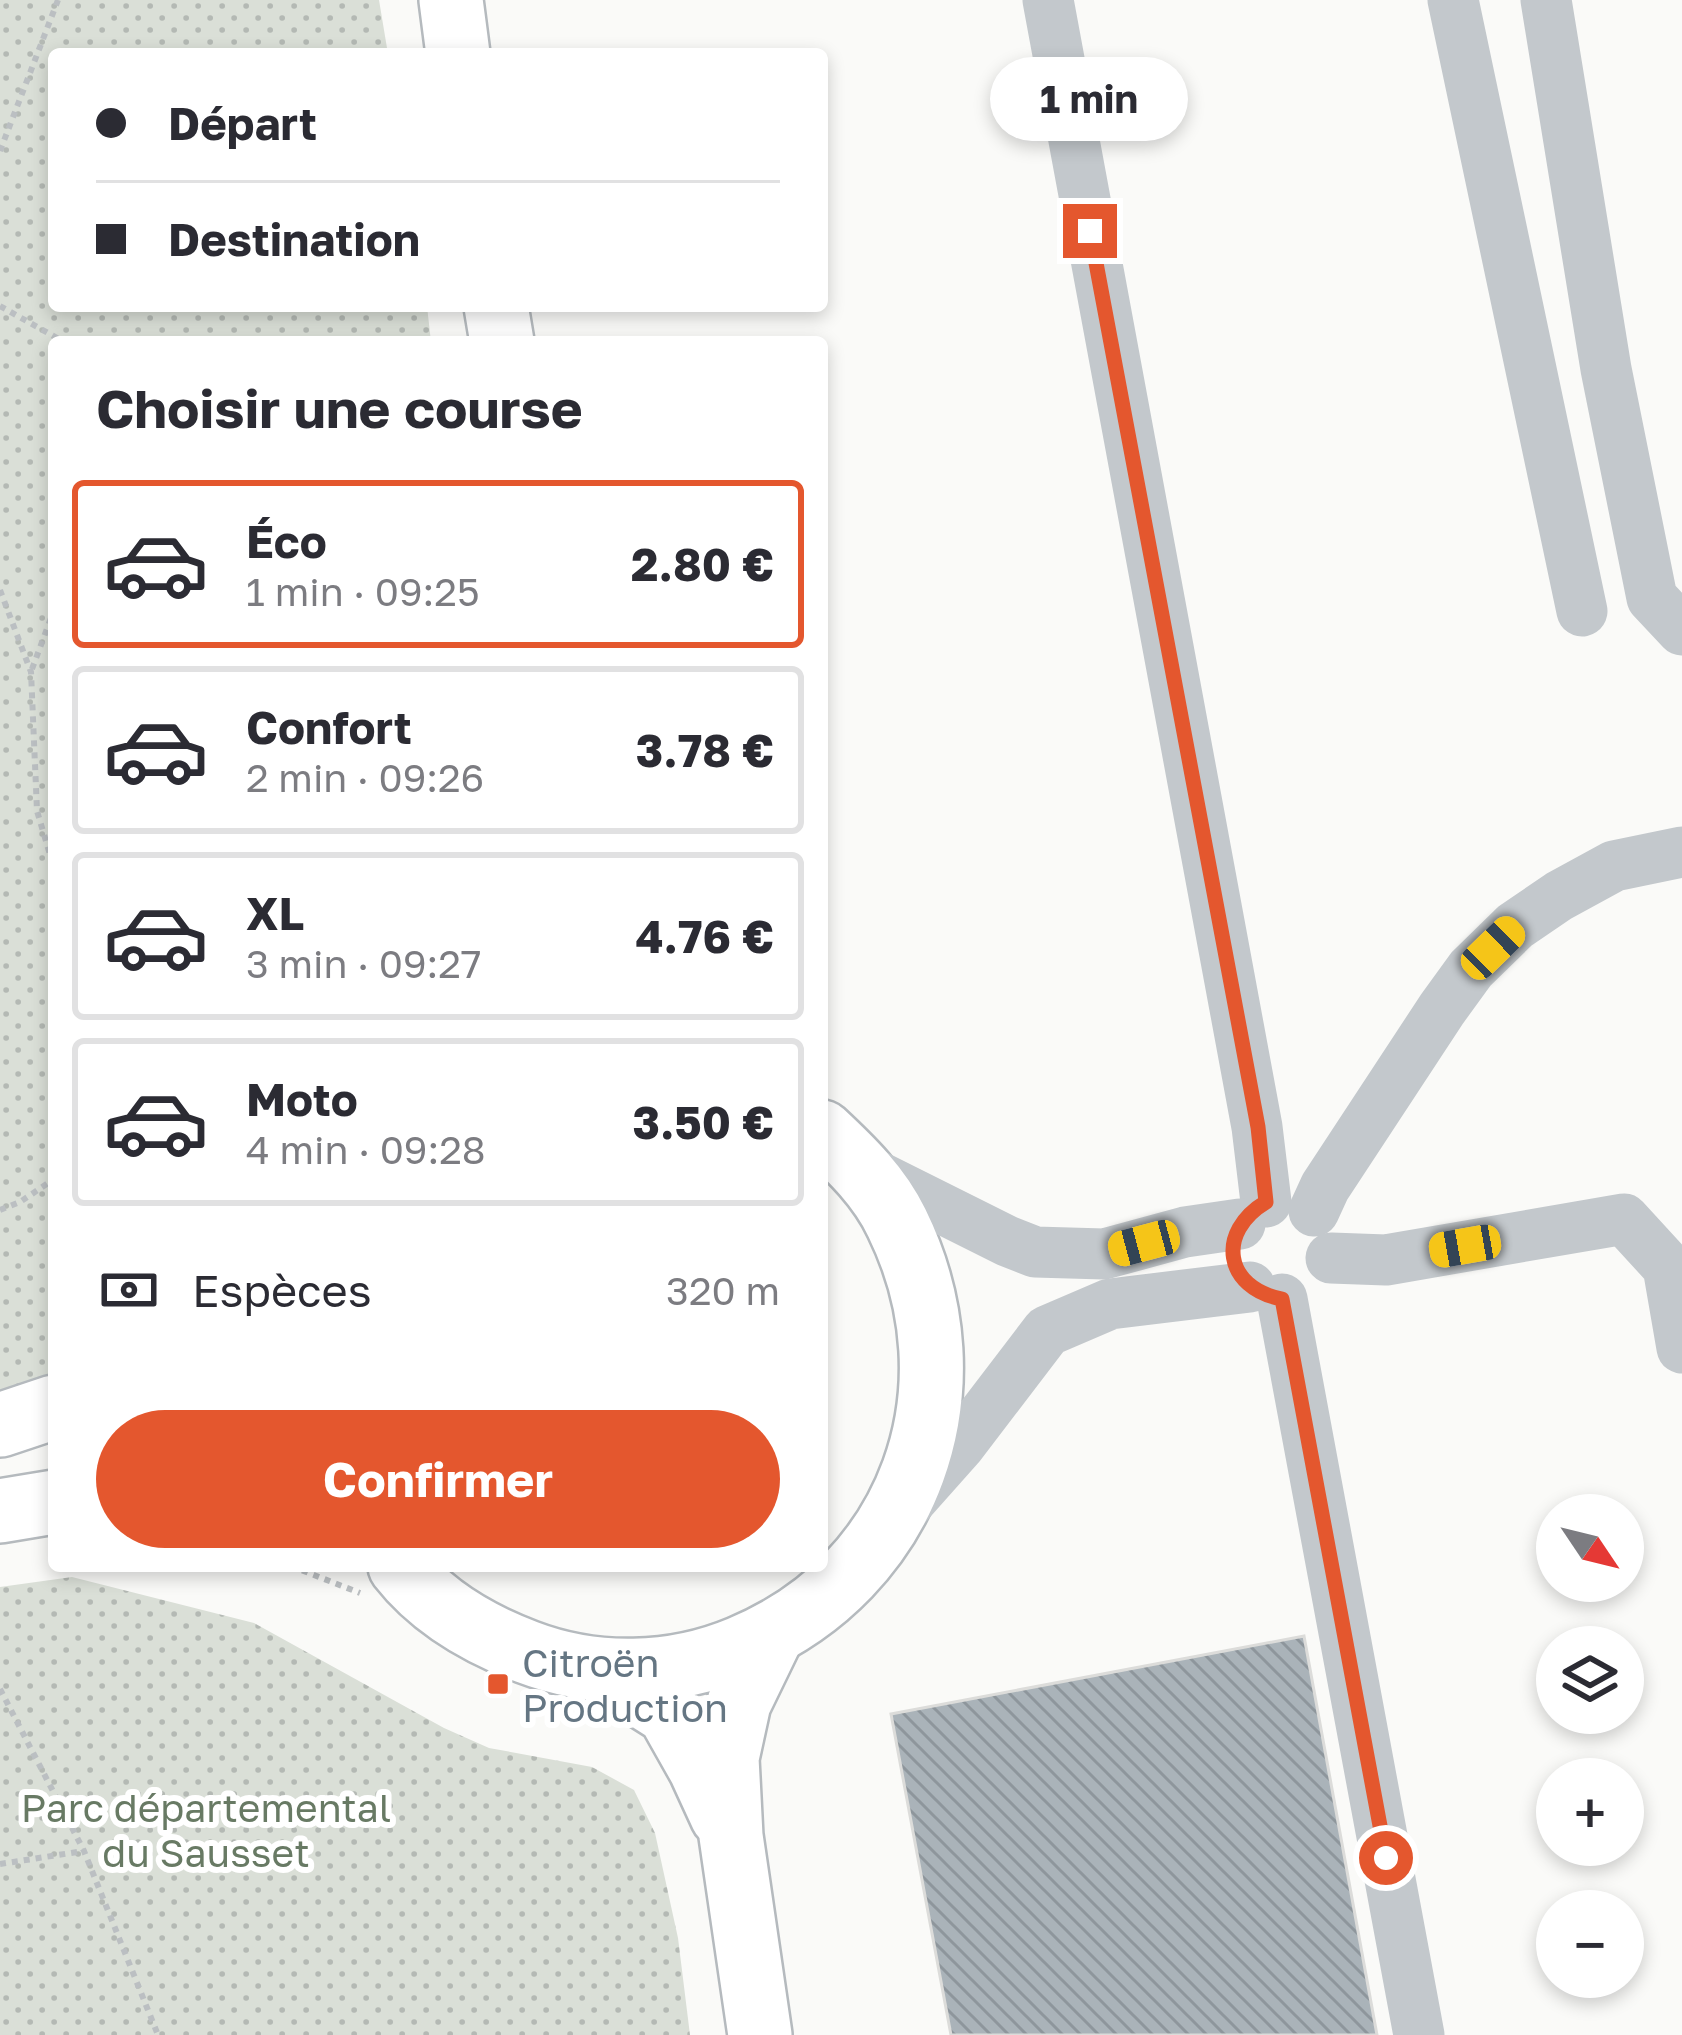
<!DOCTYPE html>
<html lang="fr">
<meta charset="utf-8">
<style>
:root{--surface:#fff;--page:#f2f2f3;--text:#2b2b33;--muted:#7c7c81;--line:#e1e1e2;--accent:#e4572e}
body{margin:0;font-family:"Golos Text",sans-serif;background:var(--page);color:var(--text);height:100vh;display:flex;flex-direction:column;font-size:45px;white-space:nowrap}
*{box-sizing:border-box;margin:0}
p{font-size:39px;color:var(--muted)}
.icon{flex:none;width:66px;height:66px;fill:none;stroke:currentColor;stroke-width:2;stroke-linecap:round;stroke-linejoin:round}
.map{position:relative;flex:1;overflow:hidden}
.side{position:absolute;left:48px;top:336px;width:780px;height:1236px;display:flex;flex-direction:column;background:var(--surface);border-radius:12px;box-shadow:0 6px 18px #0003}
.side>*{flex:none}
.banner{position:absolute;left:48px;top:48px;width:780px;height:264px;border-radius:12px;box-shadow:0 6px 18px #0003;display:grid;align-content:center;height:264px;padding:0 48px;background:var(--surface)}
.needle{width:78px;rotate:125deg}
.tools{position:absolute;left:1536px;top:1494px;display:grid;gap:24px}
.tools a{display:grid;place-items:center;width:108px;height:108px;border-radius:50%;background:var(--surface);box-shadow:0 6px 18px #0003;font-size:60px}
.end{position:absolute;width:54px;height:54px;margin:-27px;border:15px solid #e4572e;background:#fff;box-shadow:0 0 0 6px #fff}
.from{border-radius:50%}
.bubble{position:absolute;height:84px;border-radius:42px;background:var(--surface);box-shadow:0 6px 18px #0003;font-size:39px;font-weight:700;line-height:84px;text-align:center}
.car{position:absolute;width:36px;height:72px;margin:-36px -18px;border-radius:15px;box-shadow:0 0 9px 3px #0007;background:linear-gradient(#f5c518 24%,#345 0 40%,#f5c518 0 76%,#345 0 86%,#f5c518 0)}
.banner b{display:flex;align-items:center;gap:42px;height:114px;font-size:45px}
.banner b+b{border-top:3px solid var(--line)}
.banner i{width:30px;height:30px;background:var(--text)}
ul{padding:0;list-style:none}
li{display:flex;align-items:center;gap:36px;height:168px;margin:0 24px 18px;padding:0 24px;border:6px solid var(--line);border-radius:12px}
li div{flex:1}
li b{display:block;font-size:45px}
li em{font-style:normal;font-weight:700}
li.selected{border-color:var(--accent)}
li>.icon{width:108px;height:108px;stroke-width:1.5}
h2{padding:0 48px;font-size:54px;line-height:144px}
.pay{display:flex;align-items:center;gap:30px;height:132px;padding:0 48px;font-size:45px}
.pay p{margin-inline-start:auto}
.cta{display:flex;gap:24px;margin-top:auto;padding:24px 48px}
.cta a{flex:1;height:138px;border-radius:72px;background:var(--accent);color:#fff;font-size:48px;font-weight:700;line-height:138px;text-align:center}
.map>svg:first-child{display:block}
.park{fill:url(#park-dots)}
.building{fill:url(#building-back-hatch);stroke:#dcdcda;stroke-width:3}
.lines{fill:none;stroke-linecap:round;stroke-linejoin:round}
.major-casing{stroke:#b5babe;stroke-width:68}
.path{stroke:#bbbfc2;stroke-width:6;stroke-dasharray:6 6;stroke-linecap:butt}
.minor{stroke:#c3c8cc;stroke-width:51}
.major{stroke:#fff;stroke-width:63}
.route{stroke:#e4572e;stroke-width:15}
.poi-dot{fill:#e4572e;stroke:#fff;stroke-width:4.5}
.labels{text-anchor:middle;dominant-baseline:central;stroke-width:12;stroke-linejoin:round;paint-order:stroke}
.poi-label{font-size:39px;fill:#657683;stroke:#fff;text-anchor:start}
.park-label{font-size:39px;fill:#687a64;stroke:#fff}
</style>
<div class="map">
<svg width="1682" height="2035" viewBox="0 0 1682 2035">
<defs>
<pattern id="park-dots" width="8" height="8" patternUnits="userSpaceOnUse" patternTransform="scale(3)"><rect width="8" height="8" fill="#dadfd7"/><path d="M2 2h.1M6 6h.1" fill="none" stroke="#b4b9b4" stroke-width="1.8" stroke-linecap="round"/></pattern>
<pattern id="building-back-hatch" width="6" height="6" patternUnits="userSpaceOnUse" patternTransform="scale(3)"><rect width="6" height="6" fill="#aab3b9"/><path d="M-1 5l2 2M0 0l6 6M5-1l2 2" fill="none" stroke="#8e969c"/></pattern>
</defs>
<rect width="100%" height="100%" fill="#fafaf8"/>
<g class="park">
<polygon points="0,0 379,0 388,54 54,54 54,306 427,306 431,342 54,342 54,1386 0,1402"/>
<polygon points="72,1577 254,1623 444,1728 489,1748 592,1767 634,1790 655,1833 678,1938 690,2035 0,2035 0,1587"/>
</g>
<polygon class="building" points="1304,1636 1377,2035 951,2035 891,1714"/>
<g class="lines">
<defs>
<g id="major">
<polyline points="451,0 458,54"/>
<polyline points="496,306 502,342"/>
<polyline points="0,1425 54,1407"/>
<polyline points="0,1511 54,1502"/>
<path d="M400,1566C432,1607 479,1634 527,1652C595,1678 673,1676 740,1648C912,1577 978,1388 897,1223C880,1187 851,1159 822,1132"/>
<polyline points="601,1670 669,1713 700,1768 722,1816"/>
<polyline points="760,2035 731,1836 727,1758 739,1703 772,1635"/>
</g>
</defs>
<use href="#major" class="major-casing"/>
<g class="path">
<polyline points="0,151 58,0"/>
<polyline points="0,306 64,342"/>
<polyline points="0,590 31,672 37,811 54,868"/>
<polyline points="32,669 54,610"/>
<polyline points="0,1210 20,1202 54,1179"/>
<polyline points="291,1566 360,1593"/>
<polyline points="0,1689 84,1851 158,2035"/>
<polyline points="0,1864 84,1851"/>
</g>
<g class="minor">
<polyline points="1048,0 1257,1127 1266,1202"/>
<polyline points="1453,0 1582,611"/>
<polyline points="1546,0 1606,369 1652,598 1682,630"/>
<polyline points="859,1167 1007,1241 1035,1252 1104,1254 1185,1232 1240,1224"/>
<polyline points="1314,1211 1325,1187 1442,1009 1471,969 1515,926 1559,896 1614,866 1682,852"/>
<polyline points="1331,1258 1386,1260 1624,1219 1668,1267 1682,1348"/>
<polyline points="1282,1299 1419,2035"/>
<polyline points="904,1508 960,1445 1047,1331 1110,1304 1250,1287"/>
</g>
<use href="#major" class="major"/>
</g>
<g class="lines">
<path class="route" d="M1090,231L1258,1127L1266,1202C1216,1232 1224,1288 1282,1299L1386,1858"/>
</g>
<rect class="poi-dot" x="486" y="1672" width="24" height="24" rx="6"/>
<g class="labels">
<g class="poi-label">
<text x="522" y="1662">Citroën<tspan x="522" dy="45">Production</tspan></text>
</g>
<g class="park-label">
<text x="206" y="1807">Parc départemental<tspan x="206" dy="45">du Sausset</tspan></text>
</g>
</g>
</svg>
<div class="tools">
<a><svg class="needle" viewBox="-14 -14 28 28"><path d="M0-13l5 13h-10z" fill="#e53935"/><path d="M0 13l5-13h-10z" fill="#7c7c81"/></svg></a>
<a><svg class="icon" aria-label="layers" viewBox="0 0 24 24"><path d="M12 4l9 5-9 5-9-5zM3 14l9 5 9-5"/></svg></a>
<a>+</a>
<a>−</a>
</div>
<i class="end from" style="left:1386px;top:1858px"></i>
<i class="end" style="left:1090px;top:231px"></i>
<div class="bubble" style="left:990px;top:57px;width:198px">1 min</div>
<i class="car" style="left:1493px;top:948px;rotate:46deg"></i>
<i class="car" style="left:1144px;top:1243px;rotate:255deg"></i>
<i class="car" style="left:1465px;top:1246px;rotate:260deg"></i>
<div class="banner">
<b><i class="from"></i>Départ</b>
<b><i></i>Destination</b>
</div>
<section class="side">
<h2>Choisir une course</h2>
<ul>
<li class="selected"><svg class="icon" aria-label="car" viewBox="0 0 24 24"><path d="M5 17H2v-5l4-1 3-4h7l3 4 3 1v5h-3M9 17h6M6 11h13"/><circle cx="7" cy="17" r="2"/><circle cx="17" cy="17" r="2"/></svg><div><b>Éco</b><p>1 min · 09:25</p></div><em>2.80 €</em></li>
<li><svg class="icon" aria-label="car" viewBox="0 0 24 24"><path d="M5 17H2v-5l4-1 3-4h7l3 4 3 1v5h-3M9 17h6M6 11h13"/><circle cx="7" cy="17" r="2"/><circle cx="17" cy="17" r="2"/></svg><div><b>Confort</b><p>2 min · 09:26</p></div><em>3.78 €</em></li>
<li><svg class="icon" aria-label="car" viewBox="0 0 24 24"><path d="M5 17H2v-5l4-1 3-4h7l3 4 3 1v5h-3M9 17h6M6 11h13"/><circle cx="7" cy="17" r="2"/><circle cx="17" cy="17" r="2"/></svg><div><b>XL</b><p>3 min · 09:27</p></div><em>4.76 €</em></li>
<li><svg class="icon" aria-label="car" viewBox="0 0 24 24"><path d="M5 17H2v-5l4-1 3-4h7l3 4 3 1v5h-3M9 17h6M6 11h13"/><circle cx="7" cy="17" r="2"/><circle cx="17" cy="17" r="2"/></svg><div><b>Moto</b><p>4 min · 09:28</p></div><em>3.50 €</em></li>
</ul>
<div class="pay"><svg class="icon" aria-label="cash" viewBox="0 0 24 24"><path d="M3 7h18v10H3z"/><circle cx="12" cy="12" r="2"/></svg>Espèces<p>320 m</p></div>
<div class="cta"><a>Confirmer</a></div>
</section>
</div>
